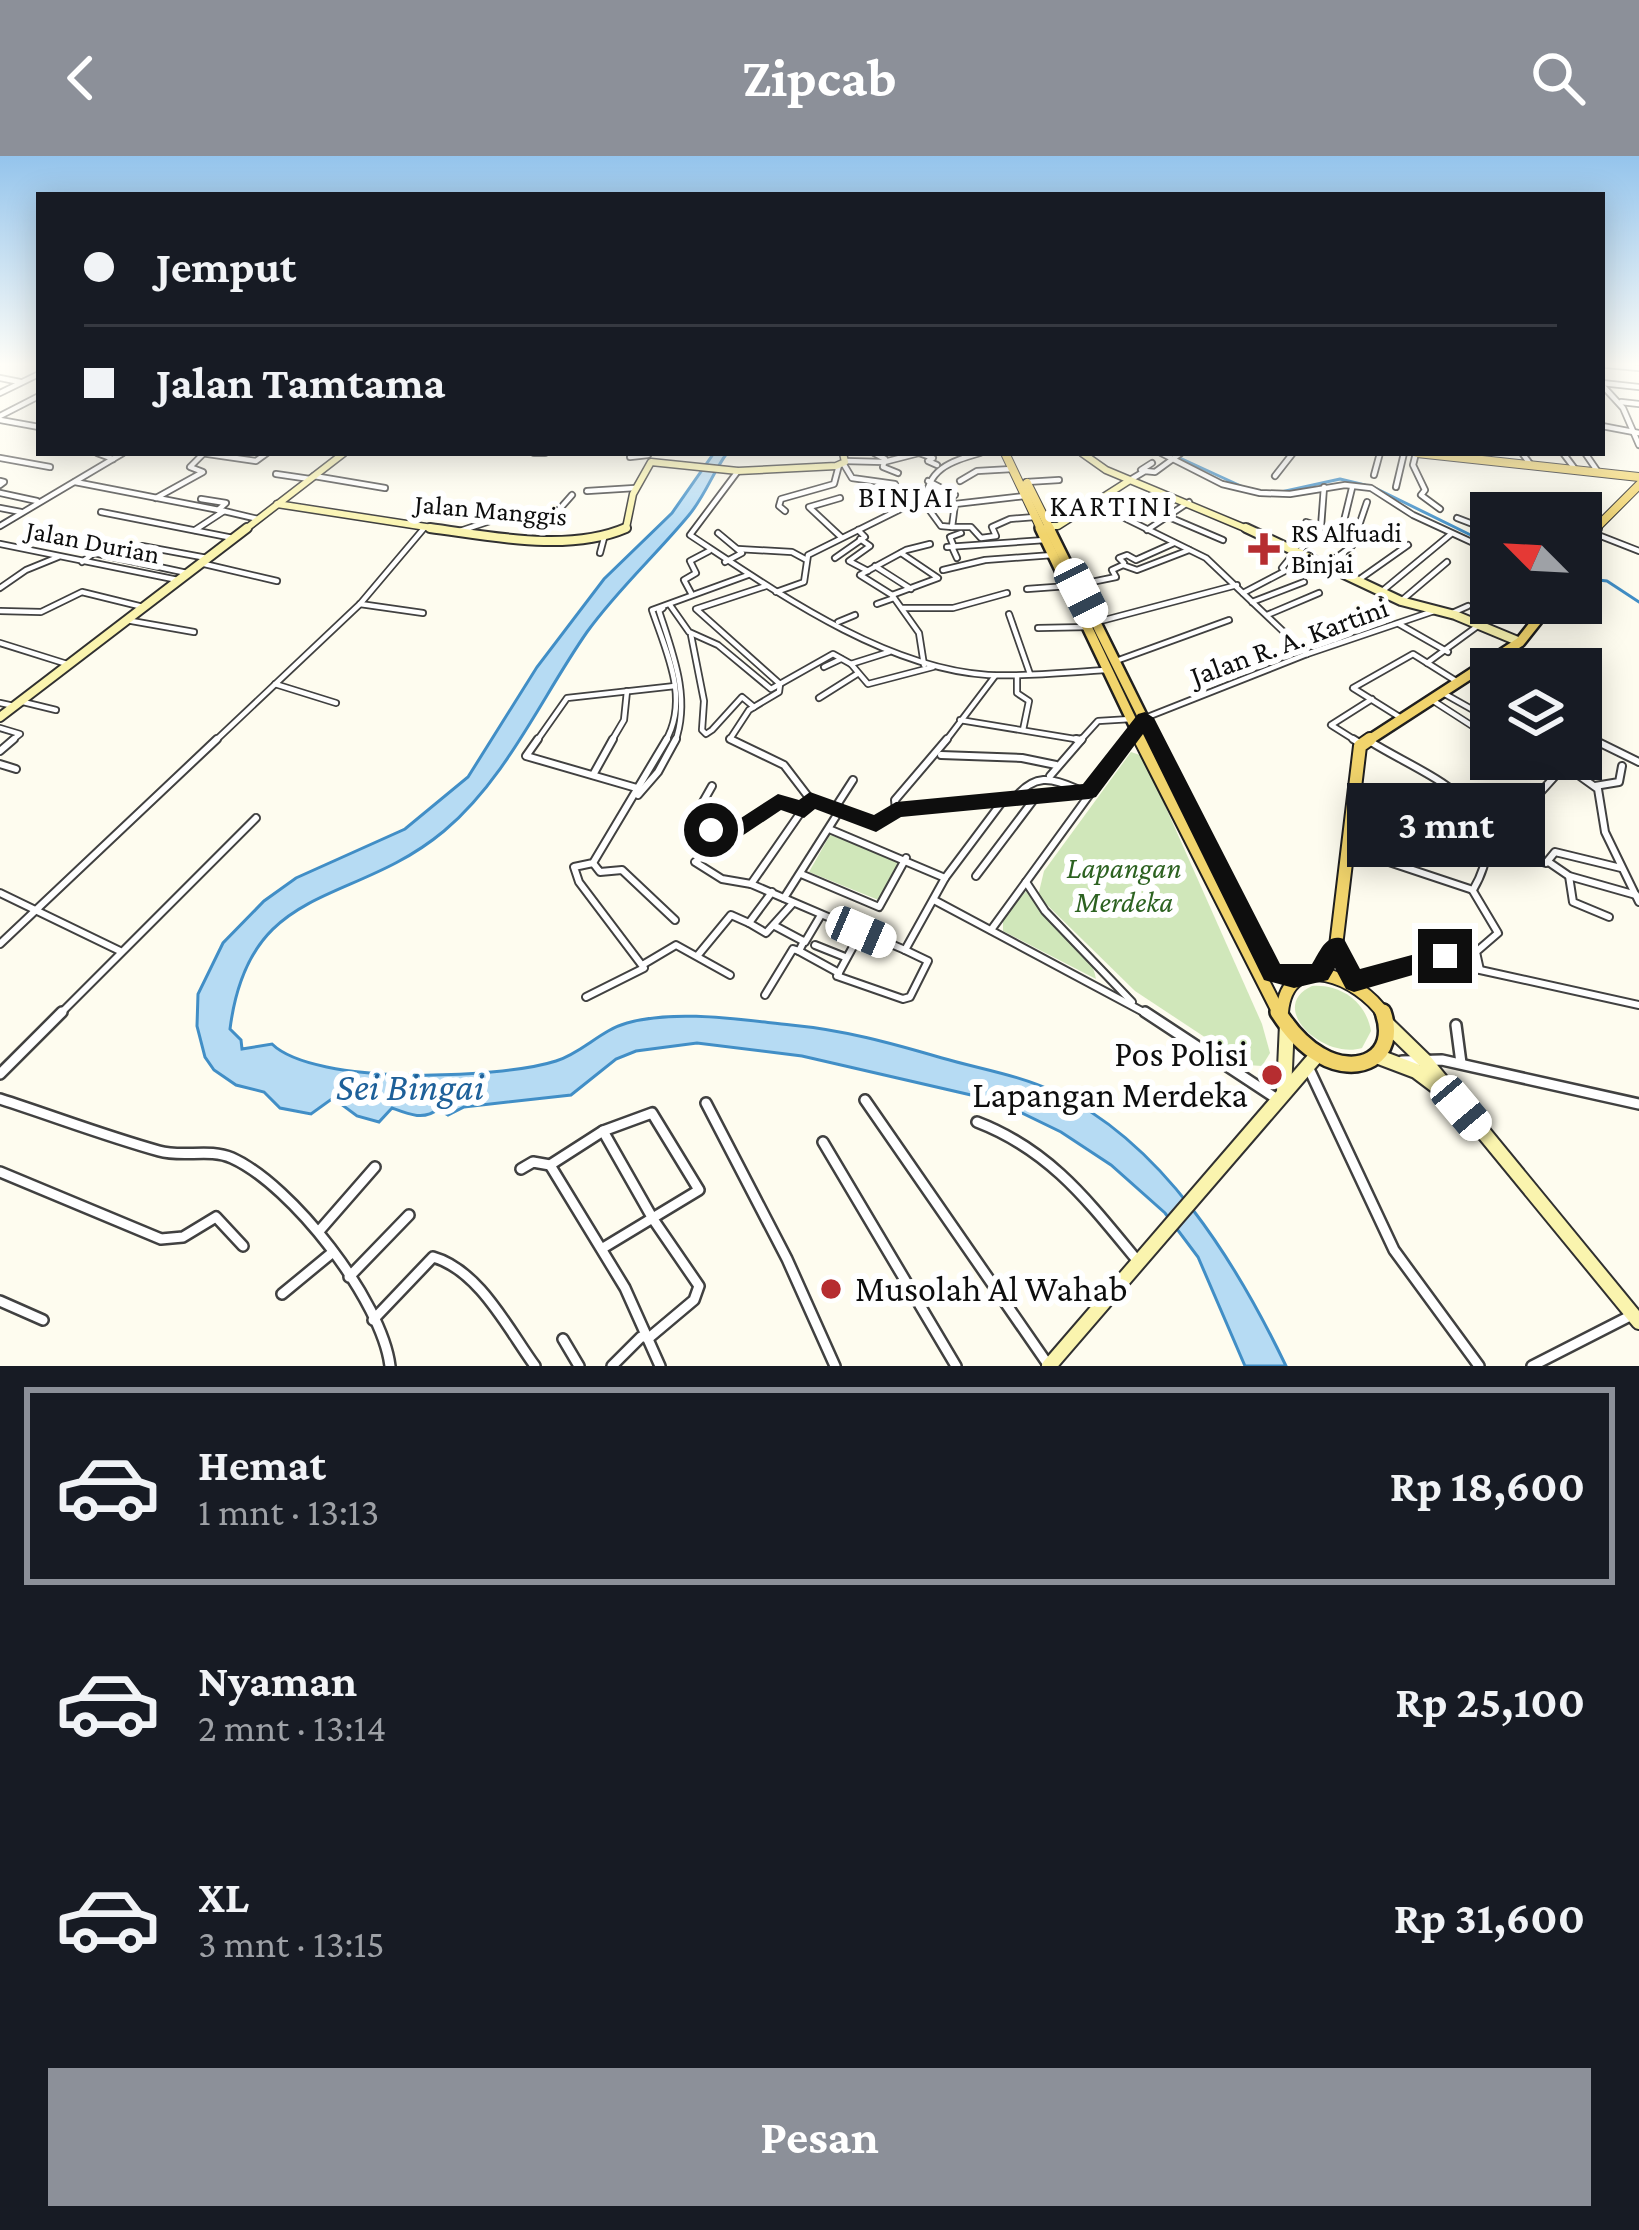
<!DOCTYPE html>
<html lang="id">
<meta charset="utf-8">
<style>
:root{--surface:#171b24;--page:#20242c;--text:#f1f3f6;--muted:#9ea1a6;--line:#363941;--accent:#8c9099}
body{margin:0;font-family:"Crimson Pro",serif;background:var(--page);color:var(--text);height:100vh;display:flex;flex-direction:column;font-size:45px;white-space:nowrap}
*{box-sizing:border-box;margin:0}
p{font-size:39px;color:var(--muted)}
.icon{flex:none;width:66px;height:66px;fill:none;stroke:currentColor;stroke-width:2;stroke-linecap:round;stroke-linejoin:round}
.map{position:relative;height:1210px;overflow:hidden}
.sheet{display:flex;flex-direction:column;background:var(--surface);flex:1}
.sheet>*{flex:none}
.banner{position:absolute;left:36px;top:36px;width:1569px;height:264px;border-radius:0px;box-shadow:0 6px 30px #0003;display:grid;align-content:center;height:264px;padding:0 48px;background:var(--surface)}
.needle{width:78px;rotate:294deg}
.controls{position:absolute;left:1470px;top:336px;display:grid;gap:24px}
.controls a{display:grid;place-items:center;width:132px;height:132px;border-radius:0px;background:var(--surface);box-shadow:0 6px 30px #0003;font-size:60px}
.end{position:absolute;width:54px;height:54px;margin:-27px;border:15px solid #0e0e0e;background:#fff;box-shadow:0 0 0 6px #fff}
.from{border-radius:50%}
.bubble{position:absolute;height:84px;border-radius:0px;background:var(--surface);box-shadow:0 6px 30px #0003;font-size:39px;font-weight:700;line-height:84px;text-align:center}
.car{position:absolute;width:36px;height:72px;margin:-36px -18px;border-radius:15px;box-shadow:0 0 9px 3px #0007;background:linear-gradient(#fff 24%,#345 0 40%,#fff 0 76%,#345 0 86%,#fff 0)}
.banner b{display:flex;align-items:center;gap:42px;height:114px;font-size:45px}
.banner b+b{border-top:3px solid var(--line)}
.banner i{width:30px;height:30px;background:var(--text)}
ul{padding:21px 0 0;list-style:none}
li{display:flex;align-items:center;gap:36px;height:198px;margin:0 24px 18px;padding:0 24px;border:6px solid transparent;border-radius:0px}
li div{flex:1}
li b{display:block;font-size:45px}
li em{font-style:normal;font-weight:700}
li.active{border-color:var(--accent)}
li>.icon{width:108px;height:108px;stroke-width:1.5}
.button{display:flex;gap:24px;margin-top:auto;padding:24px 48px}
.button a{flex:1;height:138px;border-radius:0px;background:var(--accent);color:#fff;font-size:48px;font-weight:700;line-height:138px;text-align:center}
header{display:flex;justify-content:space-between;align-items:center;height:156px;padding:0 48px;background:var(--accent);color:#fff;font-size:54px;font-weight:700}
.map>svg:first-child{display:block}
.green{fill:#d0e7ba}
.water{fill:#b6dbf3;stroke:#418ec6;stroke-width:3}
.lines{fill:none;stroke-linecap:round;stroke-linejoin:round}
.stream{stroke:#418ec6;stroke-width:3}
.street-far2-casing{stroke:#414141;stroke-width:8}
.street-far1-casing{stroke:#414141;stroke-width:10}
.street-casing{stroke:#414141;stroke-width:14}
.secondary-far2-casing{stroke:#303030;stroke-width:9}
.secondary-far1-casing{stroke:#303030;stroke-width:12}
.secondary-casing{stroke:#303030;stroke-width:18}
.primary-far3-casing{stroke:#1f1f1f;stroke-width:10}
.primary-far2-casing{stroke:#1f1f1f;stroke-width:14}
.primary-far1-casing{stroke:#1f1f1f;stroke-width:16}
.primary-casing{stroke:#1f1f1f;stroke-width:20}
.street-far2{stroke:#fff;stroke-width:4.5}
.street-far1{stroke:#fff;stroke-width:6}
.street{stroke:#fff;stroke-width:9}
.secondary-far2{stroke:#faf4ae;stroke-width:6}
.secondary-far1{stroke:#faf4ae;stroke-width:8}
.secondary{stroke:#faf4ae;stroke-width:14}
.primary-far3{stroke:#f1d46c;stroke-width:8}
.primary-far2{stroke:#f1d46c;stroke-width:9}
.primary-far1{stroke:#f1d46c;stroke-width:12}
.primary{stroke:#f1d46c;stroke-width:15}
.route{fill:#0e0e0e}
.poi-dot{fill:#b62d30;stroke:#fff;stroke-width:4.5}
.labels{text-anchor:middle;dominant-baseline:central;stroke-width:12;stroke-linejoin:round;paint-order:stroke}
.far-street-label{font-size:27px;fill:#0e0e0e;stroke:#fff}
.far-poi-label{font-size:27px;fill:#0e0e0e;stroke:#fff;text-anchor:start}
.far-quarter-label{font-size:30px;letter-spacing:3px;fill:#0e0e0e;stroke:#fff}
.street-label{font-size:30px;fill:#0e0e0e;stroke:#fff}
.park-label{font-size:30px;font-style:italic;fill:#2d6221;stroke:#fff}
.near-poi-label{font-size:36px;fill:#0e0e0e;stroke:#fff;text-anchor:end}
.near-water-label{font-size:39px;font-style:italic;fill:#1e6099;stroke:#fff}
</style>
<header><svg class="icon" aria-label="back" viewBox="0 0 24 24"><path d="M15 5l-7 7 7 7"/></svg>Zipcab<svg class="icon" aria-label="search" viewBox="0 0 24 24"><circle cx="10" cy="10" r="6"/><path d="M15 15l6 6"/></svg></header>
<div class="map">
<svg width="1639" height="1210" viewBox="0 0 1639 1210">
<rect width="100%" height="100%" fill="#fefcef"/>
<g class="green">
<polygon points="1131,596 1143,600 1262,868 1270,897 1262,910 1247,909 1135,835 1038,740 1044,715"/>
<polygon points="830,679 902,704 881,745 809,716"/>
<path d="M1028,733C1042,765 1092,790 1096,823L1003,775V761Z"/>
<path d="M1312,830C1341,828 1366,846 1371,875L1362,892C1323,904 1266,851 1312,830Z"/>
</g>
<path class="water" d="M714,297H727C713,316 705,340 689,359C656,399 618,433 587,476C541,542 507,622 444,675C352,752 249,724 230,873L241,884L242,893L272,888C315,930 500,923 556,905C582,897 601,874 627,867C676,853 742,864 791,869C844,874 891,887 942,902C980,913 1019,919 1055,936C1163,986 1237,1108 1286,1210H1245L1198,1101L1165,1057L1111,1009L1061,976L997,945L802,900L697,887L636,895L616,903L571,939L464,951L448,959L438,953C424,965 408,958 392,952L379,966L357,960L333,942L311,958L280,952L264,936L236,929L214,914L205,901L197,870L198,838L223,787L264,745L296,722L405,673L468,621L537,511L604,423L672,357Z"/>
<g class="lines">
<g class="stream">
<polyline points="1169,297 1243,331"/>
<polyline points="1375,332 1491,389"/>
<polyline points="1281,336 1340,323 1365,329"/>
<polyline points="1581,422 1607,425 1639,446"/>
</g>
<defs>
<g id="street-far2">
<polyline points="1606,209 1639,212"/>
<polyline points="0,222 20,226"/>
<polyline points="1602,227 1639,231"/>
<polyline points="1602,229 1623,252 1639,289"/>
<polyline points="0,237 39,218"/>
<polyline points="1621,246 1639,248"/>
<polyline points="0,260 39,240"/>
<polyline points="0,264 39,271"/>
<polyline points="1602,270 1639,277"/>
<polyline points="97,297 113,303"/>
<polyline points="201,297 256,305 267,297"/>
<polyline points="534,297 545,297"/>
<polyline points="874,297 885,303"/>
<path d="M980,297C949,306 927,313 925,348L941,370L952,371L955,348L1025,340"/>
<polyline points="1161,297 1222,328 1260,337 1290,338 1345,329 1371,332 1413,359 1491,395"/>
<polyline points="1416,297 1413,309 1425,334 1421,339 1440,353"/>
<polyline points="1522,297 1531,309"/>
<polyline points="1563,297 1575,313"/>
<polyline points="1585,297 1598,316"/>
<polyline points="630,301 648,299"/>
<polyline points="0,302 50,311"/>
<polyline points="845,305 884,306 883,311 898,317"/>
<polyline points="884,306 919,297 933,302 928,305 937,309"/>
<polyline points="843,307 852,322 895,328 901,345 907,348"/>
<polyline points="1141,314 1152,307"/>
<path d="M738,315L690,379C775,435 883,512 988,519C1027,521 1069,516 1108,514"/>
<polyline points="276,318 310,323"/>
<polyline points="1374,319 1380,297"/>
<polyline points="314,320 385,332"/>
<polyline points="1275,320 1293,297"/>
<polyline points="1130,324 1145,315 1155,316 1181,297"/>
<polyline points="0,325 4,326 0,329"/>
<polyline points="928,325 955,339 950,343 955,348"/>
<polyline points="960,325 977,315 1012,313"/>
<polyline points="75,326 224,355 195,374"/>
<polyline points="1026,326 1059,324"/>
<polyline points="1396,331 1404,297"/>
<polyline points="587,335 635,332"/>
<polyline points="0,337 37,345"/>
<polyline points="156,342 203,316 190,311 203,298"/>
<polyline points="840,342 809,351 841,381"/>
<polyline points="201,343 226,347 218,354"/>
<polyline points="1092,346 1206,402 1307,498"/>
<polyline points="0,352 21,356"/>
<polyline points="224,355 258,363"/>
<polyline points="785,355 779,350 781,343 834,328 839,309"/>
<polyline points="101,356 233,382"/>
<polyline points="1169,361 1223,384"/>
<polyline points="1457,362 1491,375"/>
<polyline points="1306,366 1341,377 1352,332"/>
<polyline points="0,370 123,297"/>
<polyline points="952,371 971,371 981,382 996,380 992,371 1010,363 1035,361"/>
<polyline points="1147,374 1189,346"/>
<polyline points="460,375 499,362 557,356 572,339"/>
<polyline points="718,377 742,397 725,406"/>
<polyline points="1593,377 1639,395"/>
<polyline points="860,383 870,390 849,405 868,415"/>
<polyline points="0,388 178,424"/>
<polyline points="142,390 207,402"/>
<polyline points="947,391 1045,384"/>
<polyline points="952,391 957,402"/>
<polyline points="954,391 950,381 961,377"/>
<polyline points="738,393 792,396 805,403"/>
<polyline points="1299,396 1321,371 1324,331"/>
<polyline points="600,397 604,382"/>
<polyline points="901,397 938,422 892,439 919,477 924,509"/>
<polyline points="835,402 865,381 858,374"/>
<polyline points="82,406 94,397 187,417"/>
<polyline points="200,407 277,425"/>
<polyline points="1124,407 1119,402 1127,399 1136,404 1174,387"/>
<polyline points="875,410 911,433"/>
<polyline points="1325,410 1352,390 1367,346"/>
<polyline points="943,414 985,404 1053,399"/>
<polyline points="1357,425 1408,389"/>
<polyline points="1077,429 1116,421 1112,414 1123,409 1137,414 1189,394"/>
<polyline points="766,430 696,453 780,528"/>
<polyline points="0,432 26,414 58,401"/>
<polyline points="1027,433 1068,430"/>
<polyline points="776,436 804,426 808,399 925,341"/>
<polyline points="1381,436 1451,378"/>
<polyline points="691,437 684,424 696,417 690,405 709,395"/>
<polyline points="1243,437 1285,415 1282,412 1295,396"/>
<polyline points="892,439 860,419 906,394 930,388"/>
<polyline points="1401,445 1447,406"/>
<polyline points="1252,446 1304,426"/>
<polyline points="360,448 423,457"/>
<polyline points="877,448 894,442"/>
<polyline points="670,449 689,476 718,489 771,533 833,498 851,508 889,496"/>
<path d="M663,452L659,455C673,498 691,542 675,586"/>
<polyline points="902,452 953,452 1007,437"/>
<polyline points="0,455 41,456 82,436 143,451"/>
<polyline points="1009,458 1030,518"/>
<polyline points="1450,458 1468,450"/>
<polyline points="1267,459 1319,437"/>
<polyline points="126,464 194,476"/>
<polyline points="838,466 855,459"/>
<polyline points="1097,466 1237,429"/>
<polyline points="1399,468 1448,496"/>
<polyline points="1038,472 1088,471"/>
<polyline points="691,479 704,545 702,574 706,578 712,574 742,541 754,551"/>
<polyline points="0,487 67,508"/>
<polyline points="1116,505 1229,464"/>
<polyline points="1427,507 1479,469"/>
<polyline points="851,508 868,528 933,511"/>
<polyline points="824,511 841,503"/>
<polyline points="1017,521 1017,537 1029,545 1023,574"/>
<polyline points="275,528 336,547"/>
<polyline points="1443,537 1491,564"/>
<polyline points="819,542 857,518"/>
<polyline points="1432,544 1477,573"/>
<polyline points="19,545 56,554"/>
<polyline points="0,547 14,550"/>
<polyline points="1401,562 1353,532 1413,498 1456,525"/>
<polyline points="960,564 1081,584"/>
<polyline points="0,572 20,578 10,586"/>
<polyline points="1581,578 1598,586"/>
<polyline points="214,586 360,448 425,371"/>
<polyline points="536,586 567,542 675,530"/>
<polyline points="611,586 624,564 627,535"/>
<path d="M665,586C690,544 667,498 652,454L748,419"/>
<polyline points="737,586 730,583 749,554 779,536 780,528"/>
<polyline points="945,586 995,520"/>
<polyline points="1079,586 1098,565 1131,563"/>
<polyline points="1127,586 1145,562 1307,498 1434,455"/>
<polyline points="1358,586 1331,569 1372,543"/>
</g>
<g id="street-far1">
<polyline points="538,583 526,600 640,633"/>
<polyline points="730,583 784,609 810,643 876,668 896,654 1089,636"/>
<polyline points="1076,583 1081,584"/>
<polyline points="1353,583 1361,588"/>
<polyline points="1592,583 1639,606"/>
<polyline points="0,595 14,583"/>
<polyline points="941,599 1022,602 1056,609"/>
<polyline points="1556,603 1598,633 1605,676 1639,746"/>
<polyline points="0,608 16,613"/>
<polyline points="593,619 613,583"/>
<polyline points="1050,620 1082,583"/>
<polyline points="712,630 691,667 724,684"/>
<polyline points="1595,630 1619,626 1622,610"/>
<polyline points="638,639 658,616 676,583"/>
<polyline points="1354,639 1442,667"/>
<polyline points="1538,639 1565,609"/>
<path d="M1015,642C1034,618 1051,621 1077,633"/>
<polyline points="835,652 853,624"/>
<polyline points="804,654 778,645 695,706 722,723 751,728 905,794 945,722 1002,646"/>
<polyline points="896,654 895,644 947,583"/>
<polyline points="829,673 945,722"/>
<polyline points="1489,690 1546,707 1555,696 1621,712"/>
<path d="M1350,693L1473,734C1522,650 1429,622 1371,586"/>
<polyline points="593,707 600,716 622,714 675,764"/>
<polyline points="1550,707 1569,720 1636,739"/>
<polyline points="801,718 879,751 906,702"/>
<polyline points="976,720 1035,642"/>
<polyline points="1569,720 1573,746 1609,761"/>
<polyline points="1026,726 1045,755 1132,846"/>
<polyline points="751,728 810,643"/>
<polyline points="1473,735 1498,777 1476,796 1480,814"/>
<polyline points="0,737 120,795"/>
<polyline points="784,742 840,654"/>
<polyline points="934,744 1149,859"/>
<polyline points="749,767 766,777 793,747"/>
<polyline points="775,770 805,786 821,759"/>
<polyline points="991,774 1130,583"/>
<polyline points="861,776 837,820 903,843 910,841 928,805 905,794"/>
<polyline points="804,785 799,795 839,817"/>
<polyline points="0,788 217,583"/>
<polyline points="815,789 845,801"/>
<polyline points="698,799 731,759 749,767 772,736"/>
<polyline points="644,808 676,789 730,819"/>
<polyline points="1358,825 1448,800 1480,814 1639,849"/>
<polyline points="765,839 793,793 799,795"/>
<polyline points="586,841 644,812 579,726 574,711 593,707 667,583"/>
<polyline points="59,859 256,662"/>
</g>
<g id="street">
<polyline points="1145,856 1277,943"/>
<polyline points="1456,869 1461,907"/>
<polyline points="1402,905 1442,904 1639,948"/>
<polyline points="1309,913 1394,1094 1479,1210"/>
<polyline points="0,918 62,856"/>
<path d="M0,943C53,960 105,980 159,995C183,1002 209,992 232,1002C292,1029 382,1145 390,1210"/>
<polyline points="865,944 1047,1207"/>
<polyline points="706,947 787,1103 835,1210"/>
<path d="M977,966C1050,994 1088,1045 1136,1103"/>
<polyline points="603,975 653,1063 699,1130 694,1144 650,1181 641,1181 612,1210"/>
<polyline points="823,986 956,1210"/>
<polyline points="550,1009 625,1132 660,1210"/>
<polyline points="521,1013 533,1006 550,1009 603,975 652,957 699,1034 603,1092"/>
<polyline points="0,1016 161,1083 183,1081 216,1061 243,1090"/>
<polyline points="320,1074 375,1011"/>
<polyline points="349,1121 409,1059"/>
<polyline points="282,1138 333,1096"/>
<polyline points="0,1145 43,1164"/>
<path d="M373,1164L433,1101C479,1114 508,1173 535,1210"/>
<polyline points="563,1183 579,1210"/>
<polyline points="1532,1210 1630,1160"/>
</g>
<g id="secondary-far2">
<polyline points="1082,297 1106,314 1252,375"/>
<polyline points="277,348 452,375"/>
<polyline points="1047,370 1058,370 1130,324"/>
<polyline points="243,375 344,297"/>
<polyline points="619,375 626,372 633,338 651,306 738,315 836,310 845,306 843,297"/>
</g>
<g id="secondary-far1">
<path d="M430,372C491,380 568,397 626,372"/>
<polyline points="1246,372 1401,445 1455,459 1520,486"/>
<polyline points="0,561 247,372"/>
</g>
<g id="secondary">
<polyline points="1387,868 1424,904 1639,1166"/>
<polyline points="1379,901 1416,915 1444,936"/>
<polyline points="1284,935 1287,868"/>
<polyline points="1049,1210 1318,898"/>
</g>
<g id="primary-far3">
<polyline points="1005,297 1042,375"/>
<polyline points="1417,297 1639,321"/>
<polyline points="1027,327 1051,375"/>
<polyline points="1593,375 1639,329"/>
</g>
<g id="primary-far2">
<polyline points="1040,372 1142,586"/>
<polyline points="1049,372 1155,586"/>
<polyline points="1581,387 1596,372"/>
<polyline points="1366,586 1520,486 1551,447"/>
</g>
<g id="primary-far1">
<polyline points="1140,583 1280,859"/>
<polyline points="1154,583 1265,809 1275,818 1294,822"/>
<polyline points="1336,790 1358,829"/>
<polyline points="1320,817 1336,790 1360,590 1370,583"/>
<path d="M1282,856C1288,791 1360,822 1384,859"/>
</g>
<path id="primary" d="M1278,856C1289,873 1302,889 1320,899C1357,921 1399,902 1383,856"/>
</defs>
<use href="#street-far2" class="street-far2-casing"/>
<use href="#street-far1" class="street-far1-casing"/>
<use href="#street" class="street-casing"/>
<use href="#secondary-far2" class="secondary-far2-casing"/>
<use href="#secondary-far1" class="secondary-far1-casing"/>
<use href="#secondary" class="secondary-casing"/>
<use href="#primary-far3" class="primary-far3-casing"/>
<use href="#primary-far2" class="primary-far2-casing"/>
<use href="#primary-far1" class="primary-far1-casing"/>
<use href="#primary" class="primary-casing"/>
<use href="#street-far2" class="street-far2"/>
<use href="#street-far1" class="street-far1"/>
<use href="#street" class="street"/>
<use href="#secondary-far2" class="secondary-far2"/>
<use href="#secondary-far1" class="secondary-far1"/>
<use href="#secondary" class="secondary"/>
<use href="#primary-far3" class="primary-far3"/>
<use href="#primary-far2" class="primary-far2"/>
<use href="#primary-far1" class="primary-far1"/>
<use href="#primary" class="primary"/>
</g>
<linearGradient id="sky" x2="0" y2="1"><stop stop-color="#94c4ec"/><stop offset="0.55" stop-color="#fffef8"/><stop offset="1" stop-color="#fffef8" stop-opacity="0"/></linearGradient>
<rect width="1639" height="379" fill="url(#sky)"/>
<path class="route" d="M1145,556L1154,562L1280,808H1312C1321,794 1326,777 1344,783L1360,813L1445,790L1454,793V807L1354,836L1346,833L1335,812L1328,824L1294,832L1264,824L1143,578L1096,641L1089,643L901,661L876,676L815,653L804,662L781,654L724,692L701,674L711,666L724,673L778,638L799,644L810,636L874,659L896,646L1083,628L1138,558Z"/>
<g class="poi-dot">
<path d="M1258 375h12v12h12v12h-12v12h-12v-12h-12v-12h12z"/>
<circle cx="1272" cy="919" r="12"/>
<circle cx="831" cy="1133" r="12"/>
</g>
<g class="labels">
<g class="far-street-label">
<text transform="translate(491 354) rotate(5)">Jalan Manggis</text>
<text transform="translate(93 386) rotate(11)">Jalan Durian</text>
</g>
<g class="far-poi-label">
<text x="1291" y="377">RS Alfuadi<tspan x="1291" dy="31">Binjai</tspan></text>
</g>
<g class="far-quarter-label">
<text x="907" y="340">BINJAI</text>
<text x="1112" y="349">KARTINI</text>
</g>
<g class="street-label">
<text transform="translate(1289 485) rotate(-20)">Jalan R. A. Kartini</text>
</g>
<g class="park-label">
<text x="1124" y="711">Lapangan<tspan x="1124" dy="34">Merdeka</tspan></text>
</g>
<g class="near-poi-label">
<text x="1248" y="898">Pos Polisi<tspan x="1248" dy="41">Lapangan Merdeka</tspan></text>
<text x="855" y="1133" text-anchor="start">Musolah Al Wahab</text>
</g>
<g class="near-water-label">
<text x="410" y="930">Sei Bingai</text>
</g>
</g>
</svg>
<div class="controls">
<a><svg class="needle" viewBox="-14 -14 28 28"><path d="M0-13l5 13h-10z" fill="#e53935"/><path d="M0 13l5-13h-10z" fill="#9ea1a6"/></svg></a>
<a><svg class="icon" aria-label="layers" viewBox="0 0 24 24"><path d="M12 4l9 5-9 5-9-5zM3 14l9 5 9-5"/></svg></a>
</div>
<i class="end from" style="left:711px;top:674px"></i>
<i class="end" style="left:1445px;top:800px"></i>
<div class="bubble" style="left:1347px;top:627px;width:198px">3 mnt</div>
<i class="car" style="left:1081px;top:437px;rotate:153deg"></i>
<i class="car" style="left:861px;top:776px;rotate:113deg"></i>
<i class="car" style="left:1461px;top:952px;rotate:140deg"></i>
<div class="banner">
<b><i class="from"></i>Jemput</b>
<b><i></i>Jalan Tamtama</b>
</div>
</div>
<section class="sheet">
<ul>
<li class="active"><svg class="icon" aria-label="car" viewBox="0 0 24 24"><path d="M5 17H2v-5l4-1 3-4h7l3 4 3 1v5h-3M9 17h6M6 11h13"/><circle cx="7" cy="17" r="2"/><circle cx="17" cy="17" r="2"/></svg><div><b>Hemat</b><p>1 mnt · 13:13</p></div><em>Rp 18,600</em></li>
<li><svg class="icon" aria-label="car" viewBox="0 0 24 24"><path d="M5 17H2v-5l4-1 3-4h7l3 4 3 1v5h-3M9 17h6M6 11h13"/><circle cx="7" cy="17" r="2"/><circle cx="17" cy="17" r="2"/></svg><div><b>Nyaman</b><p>2 mnt · 13:14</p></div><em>Rp 25,100</em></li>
<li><svg class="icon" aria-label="car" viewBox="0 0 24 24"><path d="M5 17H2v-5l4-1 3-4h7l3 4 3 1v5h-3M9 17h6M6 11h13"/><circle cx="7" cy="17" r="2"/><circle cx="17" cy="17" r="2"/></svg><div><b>XL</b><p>3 mnt · 13:15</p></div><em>Rp 31,600</em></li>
</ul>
<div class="button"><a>Pesan</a></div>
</section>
